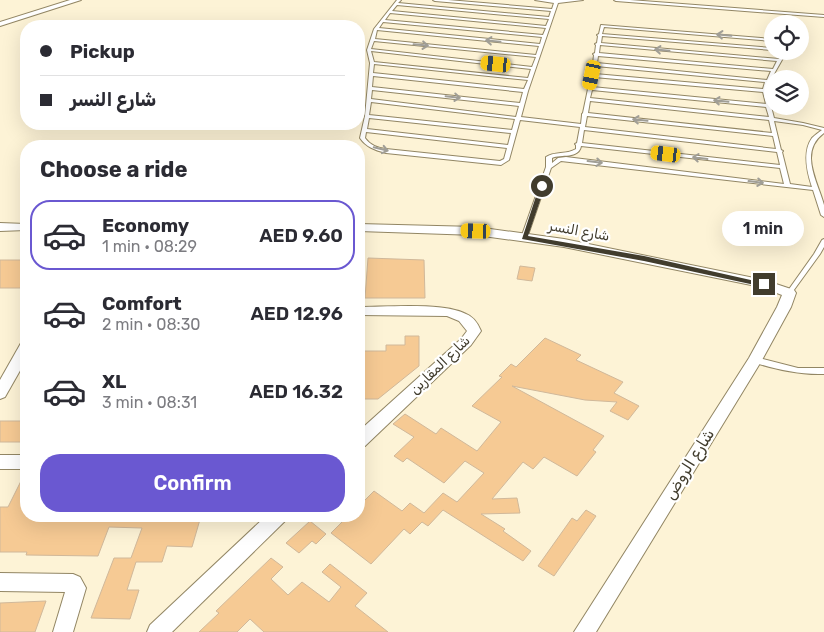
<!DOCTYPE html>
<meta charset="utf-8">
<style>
:root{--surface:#fff;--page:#f2f2f3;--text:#2b2b33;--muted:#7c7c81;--line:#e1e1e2;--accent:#6a58d1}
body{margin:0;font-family:Rubik,"Noto Sans Arabic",sans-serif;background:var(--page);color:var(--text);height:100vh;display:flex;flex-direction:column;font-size:19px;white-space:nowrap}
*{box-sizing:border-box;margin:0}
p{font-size:16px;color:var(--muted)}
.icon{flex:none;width:28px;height:28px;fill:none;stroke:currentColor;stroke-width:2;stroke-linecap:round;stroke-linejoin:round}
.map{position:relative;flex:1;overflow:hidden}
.side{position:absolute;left:20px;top:140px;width:345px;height:382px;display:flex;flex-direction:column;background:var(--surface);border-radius:20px;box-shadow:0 5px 20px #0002}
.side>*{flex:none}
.guide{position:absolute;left:20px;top:20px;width:345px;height:110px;border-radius:20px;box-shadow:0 5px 20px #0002;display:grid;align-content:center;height:110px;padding:0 20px;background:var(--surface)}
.buttons{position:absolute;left:764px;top:15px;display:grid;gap:10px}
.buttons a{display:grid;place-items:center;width:45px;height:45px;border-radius:50%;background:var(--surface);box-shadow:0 5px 20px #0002;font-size:25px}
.end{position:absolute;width:22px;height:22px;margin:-11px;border:6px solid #413c2d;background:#fff;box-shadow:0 0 0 2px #fff}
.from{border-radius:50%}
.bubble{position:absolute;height:35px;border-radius:18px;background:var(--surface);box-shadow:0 5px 20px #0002;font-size:16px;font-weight:600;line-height:35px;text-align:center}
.car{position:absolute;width:15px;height:30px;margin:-15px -8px;border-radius:6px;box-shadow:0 0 4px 1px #0007;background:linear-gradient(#f5c518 24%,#345 0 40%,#f5c518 0 76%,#345 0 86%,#f5c518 0)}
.guide b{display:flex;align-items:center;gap:18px;height:48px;font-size:19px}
.guide b+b{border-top:1px solid var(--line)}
.guide i{width:12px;height:12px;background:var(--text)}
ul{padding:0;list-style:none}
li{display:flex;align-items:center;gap:15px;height:70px;margin:0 10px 8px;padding:0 10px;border:2px solid transparent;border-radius:20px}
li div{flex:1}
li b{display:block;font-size:19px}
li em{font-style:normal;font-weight:600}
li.on{border-color:var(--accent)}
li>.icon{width:45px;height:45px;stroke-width:1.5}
h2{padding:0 20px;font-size:22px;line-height:60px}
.action{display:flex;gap:10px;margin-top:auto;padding:10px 20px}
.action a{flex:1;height:58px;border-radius:20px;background:var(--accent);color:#fff;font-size:20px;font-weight:600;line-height:58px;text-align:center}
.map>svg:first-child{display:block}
.building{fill:#f6ca94;stroke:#d0b89a}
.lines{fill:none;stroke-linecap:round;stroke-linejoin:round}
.lane-casing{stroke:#928664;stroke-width:2}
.street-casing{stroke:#928664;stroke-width:2}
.lane{fill:#fff;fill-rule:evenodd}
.street{fill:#fff;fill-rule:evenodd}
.oneway{stroke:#a09e96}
.route{fill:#413c2d}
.labels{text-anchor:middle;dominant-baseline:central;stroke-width:4.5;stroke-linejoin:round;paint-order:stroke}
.street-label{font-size:14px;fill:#413c2d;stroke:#fff}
.near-street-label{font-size:16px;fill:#413c2d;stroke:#fff}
</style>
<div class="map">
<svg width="824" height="632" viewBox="0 0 824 632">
<rect width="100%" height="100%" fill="#fdf3d6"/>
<g class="building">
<polygon points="368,258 424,260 425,298 365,298"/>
<polygon points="0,260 26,260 26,278 20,288 0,288"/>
<polygon points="520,266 535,268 532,281 517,279"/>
<polygon points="405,336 419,336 419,366 378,399 359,399 359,351 386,351 386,345 405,345"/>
<polygon points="545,338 581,355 576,360 623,382 614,393 639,406 628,420 610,411 617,402 585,400 512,386 604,436 593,450 596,452 577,476 544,457 533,469 523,462 492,499 517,498 520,513 481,514 505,529 503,531 531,551 523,561 443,510 428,526 422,522 410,534 404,529 371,564 331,533 348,516 359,516 359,506 374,491 402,511 410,503 424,513 443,493 457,502 484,473 465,461 444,483 407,458 403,462 394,456 414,437 393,424 405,414 436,434 441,428 477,451 501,422 472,406 502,377 499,376 511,364 516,367"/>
<rect x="0" y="421" width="26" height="21"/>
<polygon points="26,471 26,516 201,516 192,547 167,546 162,562 136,562 127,590 139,590 130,619 91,618 114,558 131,558 142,528 109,527 98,556 26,555 27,552 0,552 0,507 8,507"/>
<polygon points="586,510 596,516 554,576 538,566 572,518 577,521"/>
<polygon points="310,521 326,534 316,544 312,541 299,553 286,543"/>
<polygon points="271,558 283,567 271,579 288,595 302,582 329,602 341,587 322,572 330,564 367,593 355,606 388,632 264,632 250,619 237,632 199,632 219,613 216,611"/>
<polygon points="46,601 35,632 0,632 0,603"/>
</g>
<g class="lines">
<defs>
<g id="lane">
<path d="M397,0H401L398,3L549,17L551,11L435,1L433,0H448L552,9L554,3L535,0H583L558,3L528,91L521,117L581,124L582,115V114L583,113L588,89L587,88L588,87L592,65L591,64L593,63L594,55L593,54L595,53L596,45L595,44L597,43L598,36L597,35L599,34L601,25L772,39V41L604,27L602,34L772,48V50L602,36L601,43L779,59L783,51H787L770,81L767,91L774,118L803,123L824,128V133C798,152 818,182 824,205C824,209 824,213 824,217L821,215L813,190L561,161L551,168L527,238L526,239H522L521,238L546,167V157C555,151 566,155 576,149V145L575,144L577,143L580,127L520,120L509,160L501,165L386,153C375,150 366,147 360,138L365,116L370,63L367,50L374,29ZM397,5L549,19L546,26L392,11ZM390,13L546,28L543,35L385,20ZM383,22L542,37L540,44L379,28ZM377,30L539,46L536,55L375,39ZM374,41L536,57L532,67L371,49ZM600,45L777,61L773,69L599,53ZM371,51L531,69L528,78L374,62ZM598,56L771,71L767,80L597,63ZM374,64L528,80L524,89L373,73ZM596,66L765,82L763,89L595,74ZM373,76L523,92L520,103L372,87ZM594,77L763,92L766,104L592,87ZM372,90L519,106L516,117L371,99ZM592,90L766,107L769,117L590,98ZM590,101L769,120L772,133L588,113ZM371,102L515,119L512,130L369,115ZM587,116L773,136L776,149L585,127ZM369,118L511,133L508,145L367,129ZM774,121L803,125L822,130C819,132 815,135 812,138C802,152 807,172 812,187L790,184L782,152L783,151L781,150ZM584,130L777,152L780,165L582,143ZM366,132L507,148L504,159L500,161L386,149C377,148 370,145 365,138ZM581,146L780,168L784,184L566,157L558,158L552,163V158C561,154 579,159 581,146Z"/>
<polygon points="614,0 630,0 824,15 824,17 616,1"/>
<polygon points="824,239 824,247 820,254 791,294 787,294 786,293 787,292 814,254 822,240"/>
<path d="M755,357L798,368H824V374C799,375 776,369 752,362L751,360L752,358Z"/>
</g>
<g id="street">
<polygon points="70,0 81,0 0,26 0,22"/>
<polygon points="0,223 26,224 26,230 0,231"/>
<polygon points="359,224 476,227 564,239 764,280 794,290 796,293 791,307 762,360 596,632 574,632 749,358 777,307 782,295 761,287 564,247 476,235 359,231"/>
<path d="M359,307C386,307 443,302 466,314C474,317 478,324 481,331L471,345L365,446L359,447V431L461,339L467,331L459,321L447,316L359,315Z"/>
<polygon points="26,342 26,360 5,397 0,399 0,380 21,343"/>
<rect x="0" y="455" width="26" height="14"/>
<polygon points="266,516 288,516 285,521 172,632 147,632 150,625"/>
<polygon points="0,573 73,574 80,577 86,588 73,632 53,632 65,592 0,591"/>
</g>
</defs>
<use href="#lane" class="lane-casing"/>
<use href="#street" class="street-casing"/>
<use href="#lane" class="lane"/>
<use href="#street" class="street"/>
</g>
<defs><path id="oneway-shaft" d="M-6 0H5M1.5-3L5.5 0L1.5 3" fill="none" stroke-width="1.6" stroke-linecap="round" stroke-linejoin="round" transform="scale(1.25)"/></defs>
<g class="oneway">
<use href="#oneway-shaft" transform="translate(724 35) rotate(-175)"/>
<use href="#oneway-shaft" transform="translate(493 41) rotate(-175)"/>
<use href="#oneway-shaft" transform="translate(421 45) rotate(5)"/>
<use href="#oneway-shaft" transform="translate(662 50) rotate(-175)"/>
<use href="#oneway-shaft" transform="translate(453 97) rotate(6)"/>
<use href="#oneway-shaft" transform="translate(721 101) rotate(-174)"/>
<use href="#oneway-shaft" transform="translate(640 120) rotate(-174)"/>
<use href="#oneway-shaft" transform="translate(381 149) rotate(14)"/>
<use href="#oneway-shaft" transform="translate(700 158) rotate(-173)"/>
<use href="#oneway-shaft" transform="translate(595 162) rotate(7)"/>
<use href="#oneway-shaft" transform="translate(756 182) rotate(7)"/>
</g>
<polygon class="route" points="540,184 545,186 528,236 644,256 768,284 764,287 644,261 522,239"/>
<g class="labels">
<g class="street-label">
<text transform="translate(579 231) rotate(10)">شارع النسر</text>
<text transform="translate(440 365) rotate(-44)">شارع المقارين</text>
</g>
<g class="near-street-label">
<text transform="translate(689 464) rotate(-58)">شارع الروض</text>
</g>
</g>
</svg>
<div class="buttons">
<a><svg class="icon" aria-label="locate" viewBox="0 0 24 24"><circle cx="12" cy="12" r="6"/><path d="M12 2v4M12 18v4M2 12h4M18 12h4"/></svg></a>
<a><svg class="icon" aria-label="layers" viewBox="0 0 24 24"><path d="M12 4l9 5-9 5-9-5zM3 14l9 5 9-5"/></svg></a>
</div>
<i class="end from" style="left:542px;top:186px"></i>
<i class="end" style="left:764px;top:284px"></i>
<div class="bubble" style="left:722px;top:211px;width:82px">1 min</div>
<i class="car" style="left:496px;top:64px;rotate:276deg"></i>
<i class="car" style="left:592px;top:75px;rotate:192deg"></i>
<i class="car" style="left:666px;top:154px;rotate:277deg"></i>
<i class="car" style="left:476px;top:231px;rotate:272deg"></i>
<div class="guide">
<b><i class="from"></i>Pickup</b>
<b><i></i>شارع النسر</b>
</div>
<section class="side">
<h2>Choose a ride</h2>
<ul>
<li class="on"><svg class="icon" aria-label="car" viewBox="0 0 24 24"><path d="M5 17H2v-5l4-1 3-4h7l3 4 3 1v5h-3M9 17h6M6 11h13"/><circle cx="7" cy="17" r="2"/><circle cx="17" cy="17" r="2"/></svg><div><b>Economy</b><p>1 min · 08:29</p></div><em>AED 9.60</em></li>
<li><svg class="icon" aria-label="car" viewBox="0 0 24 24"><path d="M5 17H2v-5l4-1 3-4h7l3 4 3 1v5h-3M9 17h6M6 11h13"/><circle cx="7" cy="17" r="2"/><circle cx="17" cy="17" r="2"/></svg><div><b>Comfort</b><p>2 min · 08:30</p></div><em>AED 12.96</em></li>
<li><svg class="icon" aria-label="car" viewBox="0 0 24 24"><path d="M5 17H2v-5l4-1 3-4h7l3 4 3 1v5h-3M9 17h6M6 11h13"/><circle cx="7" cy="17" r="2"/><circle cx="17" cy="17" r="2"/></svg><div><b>XL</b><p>3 min · 08:31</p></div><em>AED 16.32</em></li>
</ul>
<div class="action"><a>Confirm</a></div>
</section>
</div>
